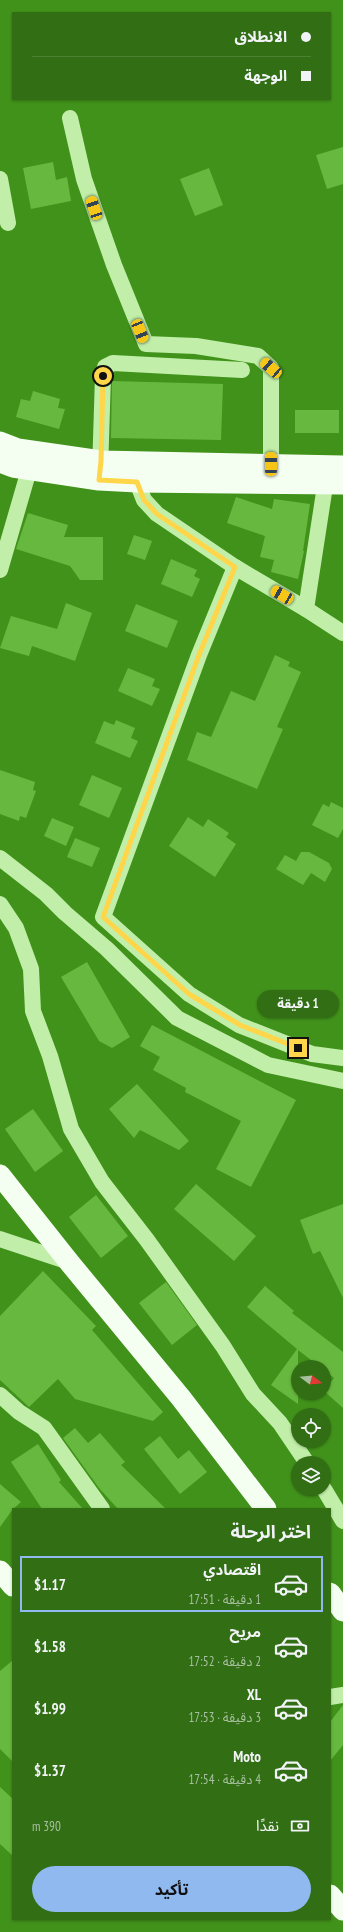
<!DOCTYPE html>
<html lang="ar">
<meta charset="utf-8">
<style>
:root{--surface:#316e14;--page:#3d7622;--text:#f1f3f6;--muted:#a8c0a0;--line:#4c8134;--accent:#90b9f0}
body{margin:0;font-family:"PT Sans Narrow","Noto Sans Arabic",sans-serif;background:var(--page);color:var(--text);direction:rtl;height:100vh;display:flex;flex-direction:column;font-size:15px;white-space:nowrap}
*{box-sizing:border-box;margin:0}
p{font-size:13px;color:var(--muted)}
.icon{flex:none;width:22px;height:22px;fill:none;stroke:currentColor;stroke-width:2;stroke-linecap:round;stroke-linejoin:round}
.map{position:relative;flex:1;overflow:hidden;direction:ltr}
.details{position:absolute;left:12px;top:1508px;width:319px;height:412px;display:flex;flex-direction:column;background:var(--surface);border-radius:0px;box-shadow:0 1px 3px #0004;direction:rtl}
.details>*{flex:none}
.top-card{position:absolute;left:12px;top:12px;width:319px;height:88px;border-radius:0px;box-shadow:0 1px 3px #0004;direction:rtl;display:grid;align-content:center;height:88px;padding:0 20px;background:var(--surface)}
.needle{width:26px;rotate:106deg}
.tools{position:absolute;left:291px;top:1360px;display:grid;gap:8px}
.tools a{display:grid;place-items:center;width:40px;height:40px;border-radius:50%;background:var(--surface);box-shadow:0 1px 3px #0004;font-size:20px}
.end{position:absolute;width:18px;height:18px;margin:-9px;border:5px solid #ffd54a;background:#111;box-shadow:0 0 0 2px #111}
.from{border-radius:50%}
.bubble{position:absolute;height:28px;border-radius:14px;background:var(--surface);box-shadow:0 1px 3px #0004;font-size:13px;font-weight:700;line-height:28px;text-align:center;direction:rtl}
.car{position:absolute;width:12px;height:24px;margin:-12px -6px;border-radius:5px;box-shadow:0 0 3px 1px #0007;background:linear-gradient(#f5c518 24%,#345 0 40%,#f5c518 0 76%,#345 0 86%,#f5c518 0)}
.top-card b{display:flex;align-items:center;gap:14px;height:38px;font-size:15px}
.top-card b+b{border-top:1px solid var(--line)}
.top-card i{width:10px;height:10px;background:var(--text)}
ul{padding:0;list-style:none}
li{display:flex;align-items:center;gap:12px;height:56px;margin:0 8px 6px;padding:0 12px;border:2px solid transparent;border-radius:0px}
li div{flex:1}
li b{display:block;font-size:15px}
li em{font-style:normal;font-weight:700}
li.on{border-color:var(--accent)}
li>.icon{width:36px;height:36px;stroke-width:1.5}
h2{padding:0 20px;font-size:18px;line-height:48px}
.pay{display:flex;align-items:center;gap:10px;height:44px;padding:0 20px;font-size:15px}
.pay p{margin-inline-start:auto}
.cta{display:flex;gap:8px;margin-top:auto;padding:8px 20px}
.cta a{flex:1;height:46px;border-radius:24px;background:var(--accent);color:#111;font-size:16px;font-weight:700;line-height:46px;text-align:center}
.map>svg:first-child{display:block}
.building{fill:#67b83e}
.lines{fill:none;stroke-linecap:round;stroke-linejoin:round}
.minor{stroke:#c1efa9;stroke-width:16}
.major{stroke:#f5fff1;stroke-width:21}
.route{stroke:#ffd54a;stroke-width:5}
</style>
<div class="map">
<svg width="343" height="1932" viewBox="0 0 343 1932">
<rect width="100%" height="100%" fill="#41921a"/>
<g class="building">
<polygon points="343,147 343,184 327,189 316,155"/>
<polygon points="53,162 56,180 67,177 71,201 31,209 23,168"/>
<polygon points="209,168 223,205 195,216 180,179"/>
<polygon points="112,381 223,384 221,440 111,438"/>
<polygon points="33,391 60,399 58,408 65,409 59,429 16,417 21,399 30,401"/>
<rect x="295" y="410" width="44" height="23"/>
<polygon points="236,497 272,509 274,499 310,504 303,551 304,551 298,579 271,572 274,560 260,557 265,536 227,523"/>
<polygon points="28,513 68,525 64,537 103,537 103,580 80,580 70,566 16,549"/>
<polygon points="134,535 152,541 145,560 127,554"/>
<polygon points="171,559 197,570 194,576 200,579 192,597 161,584"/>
<polygon points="66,603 92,613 75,661 32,646 29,656 0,648 11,616 57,629"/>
<polygon points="136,604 178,621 167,648 125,631"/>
<polygon points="275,655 290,662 288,666 301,672 277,727 283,729 257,789 187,760 197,732 211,737 231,691 255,701"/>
<polygon points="128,668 155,679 152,686 160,689 152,706 118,691"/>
<polygon points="116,720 135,728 131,738 138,741 130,758 95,743 104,721 114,725"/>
<polygon points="0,770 35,782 33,790 36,791 26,818 20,816 19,821 0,814"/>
<polygon points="92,775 122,788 109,818 79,805"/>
<polygon points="331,802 343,808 343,829 338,838 312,825 323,804 329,807"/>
<polygon points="188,817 203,827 208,819 229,833 226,837 236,844 215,877 169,846"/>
<polygon points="52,818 74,827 66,846 44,836"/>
<polygon points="75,838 100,848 92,867 67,857"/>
<polygon points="301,852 309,852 329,863 332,869 325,882 311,873 303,885 276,869 285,855 296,861"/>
<polygon points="87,962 130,1037 112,1048 99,1041 61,977"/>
<polygon points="152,1025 296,1100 251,1187 216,1169 241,1121 185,1092 186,1088 153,1070 160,1057 140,1046"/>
<polygon points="137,1084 189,1141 179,1150 140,1130 134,1138 109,1109"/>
<polygon points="33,1109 63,1151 35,1172 5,1129"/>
<polygon points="196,1184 256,1236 234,1261 174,1209"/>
<polygon points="96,1195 128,1236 101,1258 69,1217"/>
<polygon points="343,1204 343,1298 320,1251 313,1254 300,1220"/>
<polygon points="43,1271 96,1326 92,1330 163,1412 153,1421 75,1399 58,1379 29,1407 0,1380 0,1316"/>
<polygon points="166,1282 197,1325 172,1345 139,1303"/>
<polygon points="265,1286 294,1311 292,1313 343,1352 343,1408 324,1391 334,1378 324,1370 324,1367 320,1367 298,1350 298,1404 271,1385 297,1349 247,1307"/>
<polygon points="75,1428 88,1443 100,1433 125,1462 121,1465 166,1509 118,1509 99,1488 63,1438"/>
<polygon points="160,1436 178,1459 189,1450 207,1472 180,1494 144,1449"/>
<polygon points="38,1444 61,1480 59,1482 83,1509 42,1509 11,1462"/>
<polygon points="0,1484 21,1502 13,1509 0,1527"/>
<polygon points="13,1660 13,1762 0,1749 0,1671"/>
<polygon points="343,1705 343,1745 330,1761 330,1722"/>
<polygon points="0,1787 13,1799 13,1856 0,1844"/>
</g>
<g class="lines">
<g class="minor">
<polyline points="70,118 84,179 114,265 146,344 196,346 258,356 271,368 271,464"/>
<polyline points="0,179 8,223"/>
<polyline points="100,471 103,376 105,367 113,363 242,370"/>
<polyline points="137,482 144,500 157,514 235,567 306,609 343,633"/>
<polyline points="235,567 199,655 103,917 189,994 239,1025 312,1054 343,1058"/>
<polyline points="0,570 29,470"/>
<polyline points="306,609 327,473"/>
<polyline points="0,858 46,894 65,913 107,949 177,1018 268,1065 343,1081"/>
<polyline points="0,904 16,928 31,969 33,1011 50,1056 71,1129 102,1182 147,1240 223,1346 253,1394 280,1423 307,1463"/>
<polyline points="0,1239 69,1262"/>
<polyline points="0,1395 19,1412 44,1428 102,1509"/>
<polyline points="324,1489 343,1521"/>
<polyline points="330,1697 343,1695"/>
</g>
<g class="major">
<polyline points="0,442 18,449 101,461 343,466"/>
<polyline points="0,462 13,467 99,480 137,482 343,484"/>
<polyline points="0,1175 69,1262 181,1398 266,1509"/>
<polyline points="0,1571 13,1586"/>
<polyline points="330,1593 343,1611"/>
<polyline points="330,1895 343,1910"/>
</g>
</g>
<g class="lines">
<polyline class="route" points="103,376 101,461 99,480 137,482 144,500 157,514 235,567 199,655 103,917 189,994 240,1025 298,1048"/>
</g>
</svg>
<div class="tools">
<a><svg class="needle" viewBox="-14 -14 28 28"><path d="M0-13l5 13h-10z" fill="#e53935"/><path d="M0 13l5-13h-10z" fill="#a8c0a0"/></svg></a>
<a><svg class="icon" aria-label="locate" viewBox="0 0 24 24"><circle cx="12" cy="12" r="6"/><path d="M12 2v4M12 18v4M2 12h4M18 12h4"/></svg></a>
<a><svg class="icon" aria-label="layers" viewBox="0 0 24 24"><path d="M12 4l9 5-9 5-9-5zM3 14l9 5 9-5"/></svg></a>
</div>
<i class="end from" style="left:103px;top:376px"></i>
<i class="end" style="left:298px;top:1048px"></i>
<div class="bubble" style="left:257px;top:990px;width:82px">1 دقيقة</div>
<i class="car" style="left:94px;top:208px;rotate:341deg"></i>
<i class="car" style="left:140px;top:331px;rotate:158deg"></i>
<i class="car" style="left:271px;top:368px;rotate:311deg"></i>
<i class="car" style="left:271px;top:464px;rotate:0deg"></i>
<i class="car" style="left:282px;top:595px;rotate:300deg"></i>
<div class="top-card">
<b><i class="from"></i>الانطلاق</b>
<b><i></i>الوجهة</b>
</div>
<section class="details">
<h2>اختر الرحلة</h2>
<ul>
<li class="on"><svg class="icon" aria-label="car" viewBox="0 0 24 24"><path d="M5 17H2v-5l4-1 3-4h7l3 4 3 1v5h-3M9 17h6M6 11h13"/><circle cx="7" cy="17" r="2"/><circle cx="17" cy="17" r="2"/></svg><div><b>اقتصادي</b><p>1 دقيقة · 17:51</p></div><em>$1.17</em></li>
<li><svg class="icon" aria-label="car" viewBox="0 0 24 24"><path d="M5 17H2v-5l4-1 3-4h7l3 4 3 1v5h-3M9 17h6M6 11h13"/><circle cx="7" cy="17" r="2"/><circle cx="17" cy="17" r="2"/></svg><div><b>مريح</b><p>2 دقيقة · 17:52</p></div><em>$1.58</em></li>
<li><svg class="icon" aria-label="car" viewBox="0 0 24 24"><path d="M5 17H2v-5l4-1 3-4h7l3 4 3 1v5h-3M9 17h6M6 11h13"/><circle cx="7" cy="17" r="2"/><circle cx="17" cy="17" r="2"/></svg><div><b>XL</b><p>3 دقيقة · 17:53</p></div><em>$1.99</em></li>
<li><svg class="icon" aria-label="car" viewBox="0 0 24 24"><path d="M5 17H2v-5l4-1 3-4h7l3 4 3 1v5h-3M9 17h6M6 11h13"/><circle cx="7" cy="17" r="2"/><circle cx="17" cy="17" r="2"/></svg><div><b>Moto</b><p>4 دقيقة · 17:54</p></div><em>$1.37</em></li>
</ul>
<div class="pay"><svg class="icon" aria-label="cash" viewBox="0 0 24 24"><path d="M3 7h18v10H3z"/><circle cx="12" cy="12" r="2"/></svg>نقدًا<p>390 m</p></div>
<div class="cta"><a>تأكيد</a></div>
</section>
</div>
